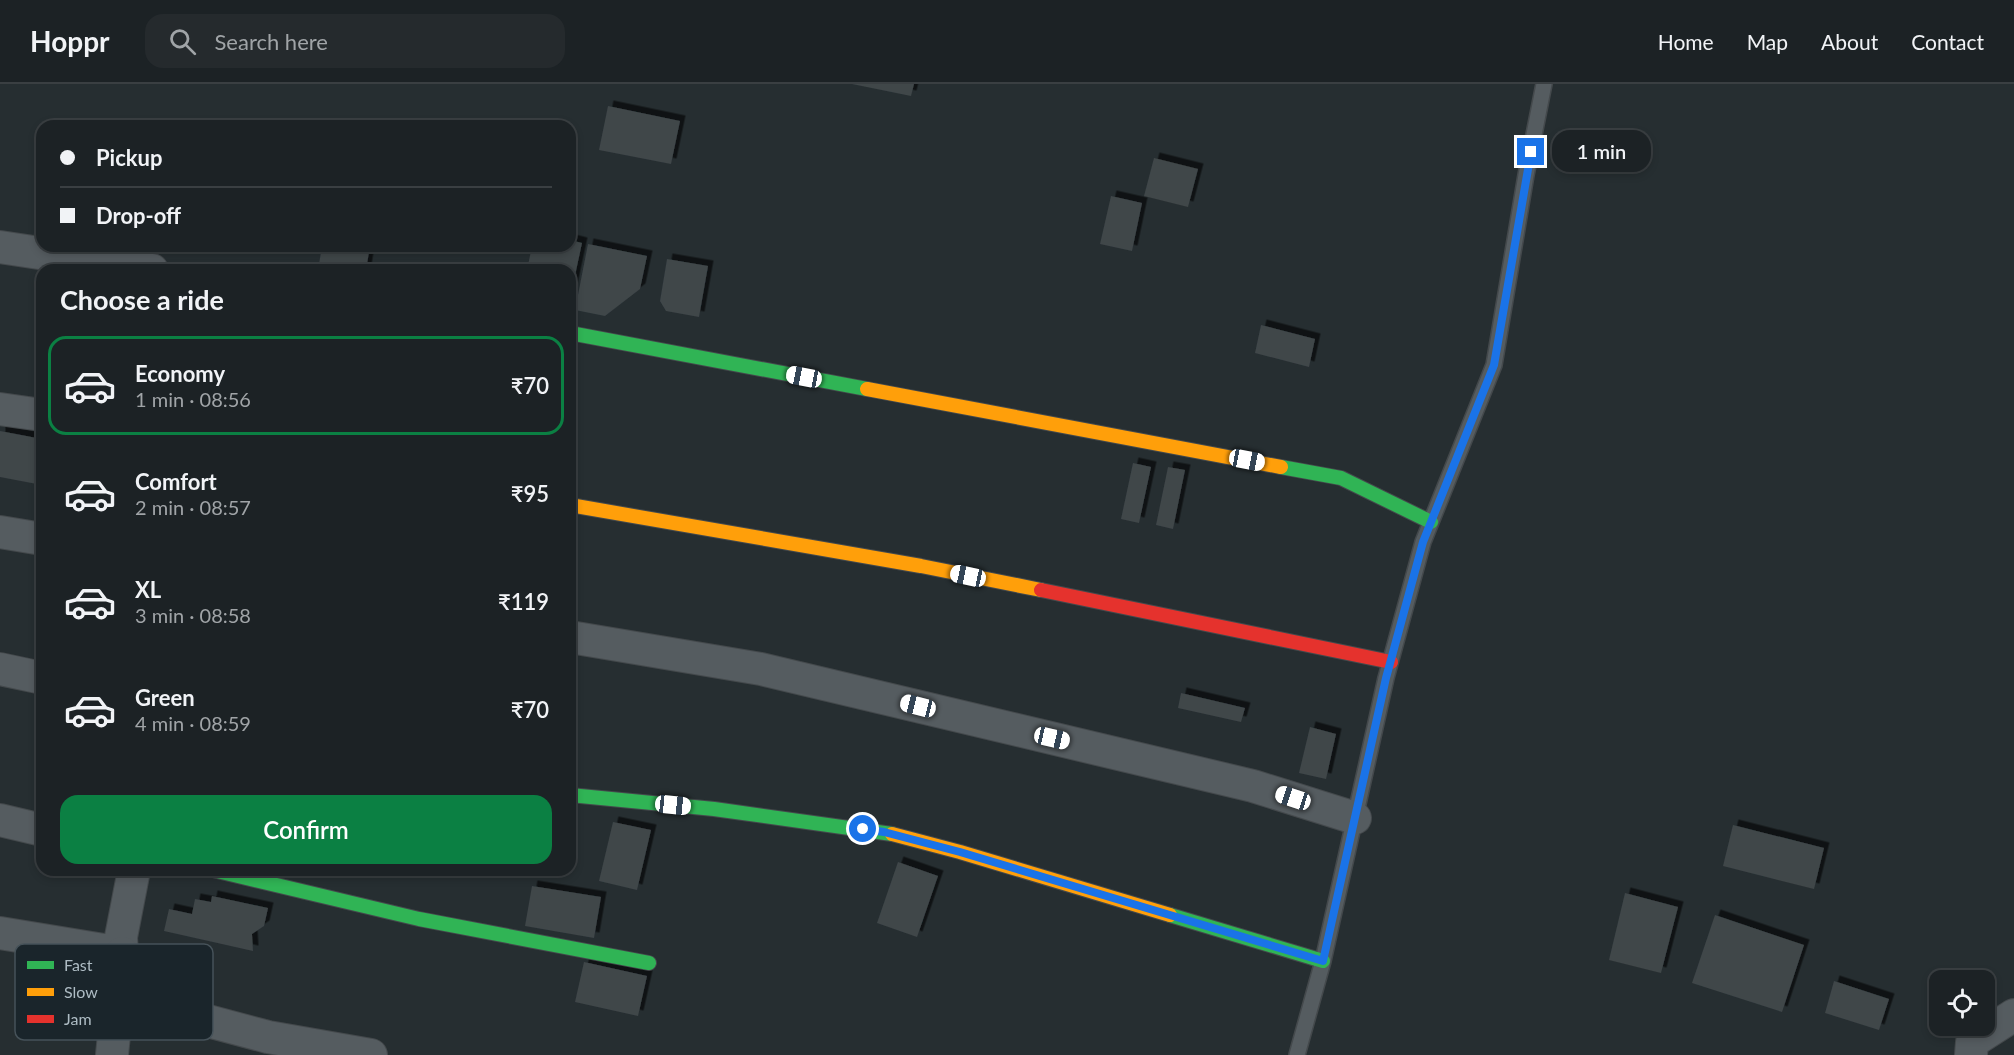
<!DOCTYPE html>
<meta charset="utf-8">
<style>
:root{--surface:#1c2225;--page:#252a2d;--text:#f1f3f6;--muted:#a0a4a7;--line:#3a3f42;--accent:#0b8043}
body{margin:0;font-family:Lato,sans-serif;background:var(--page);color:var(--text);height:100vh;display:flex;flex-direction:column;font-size:22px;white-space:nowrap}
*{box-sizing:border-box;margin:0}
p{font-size:20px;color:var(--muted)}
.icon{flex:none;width:33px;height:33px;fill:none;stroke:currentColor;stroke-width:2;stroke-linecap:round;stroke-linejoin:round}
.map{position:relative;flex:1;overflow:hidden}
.sheet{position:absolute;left:36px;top:180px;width:540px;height:612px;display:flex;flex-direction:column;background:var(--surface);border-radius:18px;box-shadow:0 3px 9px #0003,0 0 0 2px var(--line)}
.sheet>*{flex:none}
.hud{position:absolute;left:36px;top:36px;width:540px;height:132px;border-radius:18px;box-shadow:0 3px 9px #0003,0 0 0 2px var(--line);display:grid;align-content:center;height:132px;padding:0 24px;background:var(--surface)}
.fabs{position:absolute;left:1929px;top:886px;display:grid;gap:12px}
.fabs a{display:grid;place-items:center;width:66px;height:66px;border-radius:12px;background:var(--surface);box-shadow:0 3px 9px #0003,0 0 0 2px var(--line);font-size:30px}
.end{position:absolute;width:27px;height:27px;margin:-14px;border:8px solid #1a73e8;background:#fff;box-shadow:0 0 0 3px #fff}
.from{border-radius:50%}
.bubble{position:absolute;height:42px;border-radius:18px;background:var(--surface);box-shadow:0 3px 9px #0003,0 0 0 2px var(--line);font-size:20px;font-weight:600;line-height:42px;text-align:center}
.car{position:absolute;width:18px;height:36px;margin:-18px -9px;border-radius:8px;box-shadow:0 0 4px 2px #0007;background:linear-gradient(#fff 24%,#345 0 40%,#fff 0 76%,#345 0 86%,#fff 0)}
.hud b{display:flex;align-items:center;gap:21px;height:57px;font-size:22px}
.hud b+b{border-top:2px solid var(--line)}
.hud i{width:15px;height:15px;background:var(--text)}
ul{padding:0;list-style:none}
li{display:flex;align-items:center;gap:18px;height:99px;margin:0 12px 9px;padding:0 12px;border:3px solid transparent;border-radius:18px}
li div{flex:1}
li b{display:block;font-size:22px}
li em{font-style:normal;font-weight:600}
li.selected{border-color:var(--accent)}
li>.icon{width:54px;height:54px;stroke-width:1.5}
h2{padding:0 24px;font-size:27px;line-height:72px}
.cta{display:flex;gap:12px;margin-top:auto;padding:12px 24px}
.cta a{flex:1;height:69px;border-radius:18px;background:var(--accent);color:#fff;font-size:24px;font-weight:600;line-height:69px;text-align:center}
header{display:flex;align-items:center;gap:36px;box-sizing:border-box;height:84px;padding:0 30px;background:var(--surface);border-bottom:2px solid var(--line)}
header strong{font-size:28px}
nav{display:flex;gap:33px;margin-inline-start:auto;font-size:21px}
.search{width:420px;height:54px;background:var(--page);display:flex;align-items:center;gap:15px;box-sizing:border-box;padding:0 21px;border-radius:18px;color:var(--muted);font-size:22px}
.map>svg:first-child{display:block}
.building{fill:#3f4649;filter:url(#shadow)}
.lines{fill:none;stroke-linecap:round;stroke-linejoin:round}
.lane-casing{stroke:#44494c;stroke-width:18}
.street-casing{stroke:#44494c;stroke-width:34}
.fast-casing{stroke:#44494c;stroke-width:16}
.slow-casing{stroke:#44494c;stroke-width:16}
.jam-casing{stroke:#44494c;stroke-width:16}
.lane{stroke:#555c60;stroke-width:15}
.street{stroke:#555c60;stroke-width:32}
.fast{stroke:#30b455;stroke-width:14}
.slow{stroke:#ff9f0a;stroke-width:14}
.jam{stroke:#e5322d;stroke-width:14}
.route{stroke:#1a73e8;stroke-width:8}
.key{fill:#1a252b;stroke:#465259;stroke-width:1.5}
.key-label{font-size:16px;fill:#aebcc4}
</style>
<header>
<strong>Hoppr</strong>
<div class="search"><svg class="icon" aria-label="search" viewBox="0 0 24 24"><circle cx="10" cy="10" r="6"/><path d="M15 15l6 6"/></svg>Search here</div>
<nav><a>Home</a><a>Map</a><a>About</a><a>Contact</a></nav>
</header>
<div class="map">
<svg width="2014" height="971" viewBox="0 0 2014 971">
<defs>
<filter id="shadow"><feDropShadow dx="5.5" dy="-5.5" stdDeviation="0" flood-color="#0009"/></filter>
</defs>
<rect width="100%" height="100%" fill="#262e31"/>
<g class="building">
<polygon points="852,0 914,0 911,12"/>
<polygon points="608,22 680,37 671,80 599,66"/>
<polygon points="1154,74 1198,85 1188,123 1144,112"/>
<polygon points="41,107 42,107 42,156 33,155"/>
<polygon points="1111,112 1142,119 1132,167 1100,160"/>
<polygon points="570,156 582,159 571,210 570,186 527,186 532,162 570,162"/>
<polygon points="588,160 647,172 640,205 605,232 575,226"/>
<polygon points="322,162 370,162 366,186 318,186"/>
<polygon points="667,175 708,182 699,233 666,227 660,217"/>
<polygon points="1261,241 1315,255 1309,283 1255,269"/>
<polygon points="0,347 42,355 40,376 42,376 42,401 0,393"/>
<polygon points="1133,379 1151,383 1139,439 1121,435"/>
<polygon points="1168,383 1185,386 1173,445 1156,441"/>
<polygon points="1181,609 1245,624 1241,638 1178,624"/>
<polygon points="1310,643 1336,650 1326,695 1299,689"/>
<polygon points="613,738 651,746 637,806 599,797"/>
<polygon points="1733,741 1824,764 1814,805 1723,782"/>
<polygon points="898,778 938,792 917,853 877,839"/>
<polygon points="532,802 601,813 594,854 525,842"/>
<polygon points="1625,809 1678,823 1661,889 1609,876"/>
<polygon points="212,812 268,824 264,842 252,850 253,867 164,847 169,825 192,830 195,815 211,818"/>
<polygon points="1715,831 1804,861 1782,928 1692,899"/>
<polygon points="584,878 647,892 638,932 575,918"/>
<polygon points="1834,897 1889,915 1879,946 1825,929"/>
</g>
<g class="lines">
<defs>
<polyline id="lane" points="1297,971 1323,877 1386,594 1423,458 1494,281 1526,91 1544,0"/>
<g id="street">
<polyline points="0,163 152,186"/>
<polyline points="0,325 42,331"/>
<polyline points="0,448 42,455"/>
<polyline points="570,553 761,585 1253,702 1355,734"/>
<polyline points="0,585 42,594"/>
<polyline points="0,736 42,746"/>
<polyline points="0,849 122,869 121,853 134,786"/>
<polyline points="112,971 122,869 148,921 268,953 371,971"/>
<polyline points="1971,971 1972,958 2014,931"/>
</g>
<g id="fast">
<polyline points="570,249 867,305"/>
<polyline points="1281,383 1341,394 1431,438"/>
<polyline points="570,711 714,725 892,750"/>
<polyline points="213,786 419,835 649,879"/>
<polyline points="1170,831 1323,877"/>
</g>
<g id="slow">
<polyline points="867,305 1281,383"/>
<polyline points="570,421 921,482 1041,506"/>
<polyline points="892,750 960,768 1170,831"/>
</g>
<polyline id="jam" points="1041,506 1391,578"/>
</defs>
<use href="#lane" class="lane-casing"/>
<use href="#street" class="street-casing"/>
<use href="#fast" class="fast-casing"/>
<use href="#slow" class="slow-casing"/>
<use href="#jam" class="jam-casing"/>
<use href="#lane" class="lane"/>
<use href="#street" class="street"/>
<use href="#fast" class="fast"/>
<use href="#slow" class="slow"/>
<use href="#jam" class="jam"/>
</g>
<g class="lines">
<polyline class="route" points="863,745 884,748 960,768 1323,877 1386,594 1423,458 1494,281 1531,68"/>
</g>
<rect x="15" y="860" width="198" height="96" rx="9" class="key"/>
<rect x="27" y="877" width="27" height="8" fill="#30b455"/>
<rect x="27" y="904" width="27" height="8" fill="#ff9f0a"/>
<rect x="27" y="931" width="27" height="8" fill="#e5322d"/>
<g class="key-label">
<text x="64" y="887">Fast</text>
<text x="64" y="914">Slow</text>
<text x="64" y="941">Jam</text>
</g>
</svg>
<div class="fabs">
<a><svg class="icon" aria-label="locate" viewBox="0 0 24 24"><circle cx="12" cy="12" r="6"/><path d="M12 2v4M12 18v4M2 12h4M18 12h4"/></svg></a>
</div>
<i class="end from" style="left:863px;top:745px"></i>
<i class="end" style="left:1531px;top:68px"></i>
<div class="bubble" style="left:1552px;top:46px;width:99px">1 min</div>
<i class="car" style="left:804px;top:293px;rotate:281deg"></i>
<i class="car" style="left:1247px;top:376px;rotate:101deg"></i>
<i class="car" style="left:968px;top:492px;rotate:282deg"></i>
<i class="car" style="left:918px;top:622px;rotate:284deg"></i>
<i class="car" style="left:1052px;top:654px;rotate:103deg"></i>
<i class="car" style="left:1293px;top:714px;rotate:288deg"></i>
<i class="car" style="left:673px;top:721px;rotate:96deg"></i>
<div class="hud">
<b><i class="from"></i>Pickup</b>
<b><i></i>Drop-off</b>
</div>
<section class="sheet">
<h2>Choose a ride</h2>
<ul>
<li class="selected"><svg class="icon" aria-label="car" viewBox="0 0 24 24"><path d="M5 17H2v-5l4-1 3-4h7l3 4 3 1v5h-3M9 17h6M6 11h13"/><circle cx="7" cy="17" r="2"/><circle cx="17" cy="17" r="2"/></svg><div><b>Economy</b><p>1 min · 08:56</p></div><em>₹70</em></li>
<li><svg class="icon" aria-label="car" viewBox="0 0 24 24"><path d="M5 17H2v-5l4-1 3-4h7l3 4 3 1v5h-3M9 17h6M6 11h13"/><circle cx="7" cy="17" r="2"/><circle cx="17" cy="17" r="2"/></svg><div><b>Comfort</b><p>2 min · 08:57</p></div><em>₹95</em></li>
<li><svg class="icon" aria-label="car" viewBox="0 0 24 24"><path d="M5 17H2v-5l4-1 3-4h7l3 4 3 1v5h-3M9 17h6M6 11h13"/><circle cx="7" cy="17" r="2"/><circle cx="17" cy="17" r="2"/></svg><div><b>XL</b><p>3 min · 08:58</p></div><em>₹119</em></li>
<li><svg class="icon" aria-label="car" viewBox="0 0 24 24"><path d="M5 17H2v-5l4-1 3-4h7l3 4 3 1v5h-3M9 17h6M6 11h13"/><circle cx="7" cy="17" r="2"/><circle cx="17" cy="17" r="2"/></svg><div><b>Green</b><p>4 min · 08:59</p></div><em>₹70</em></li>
</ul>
<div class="cta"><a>Confirm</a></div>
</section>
</div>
